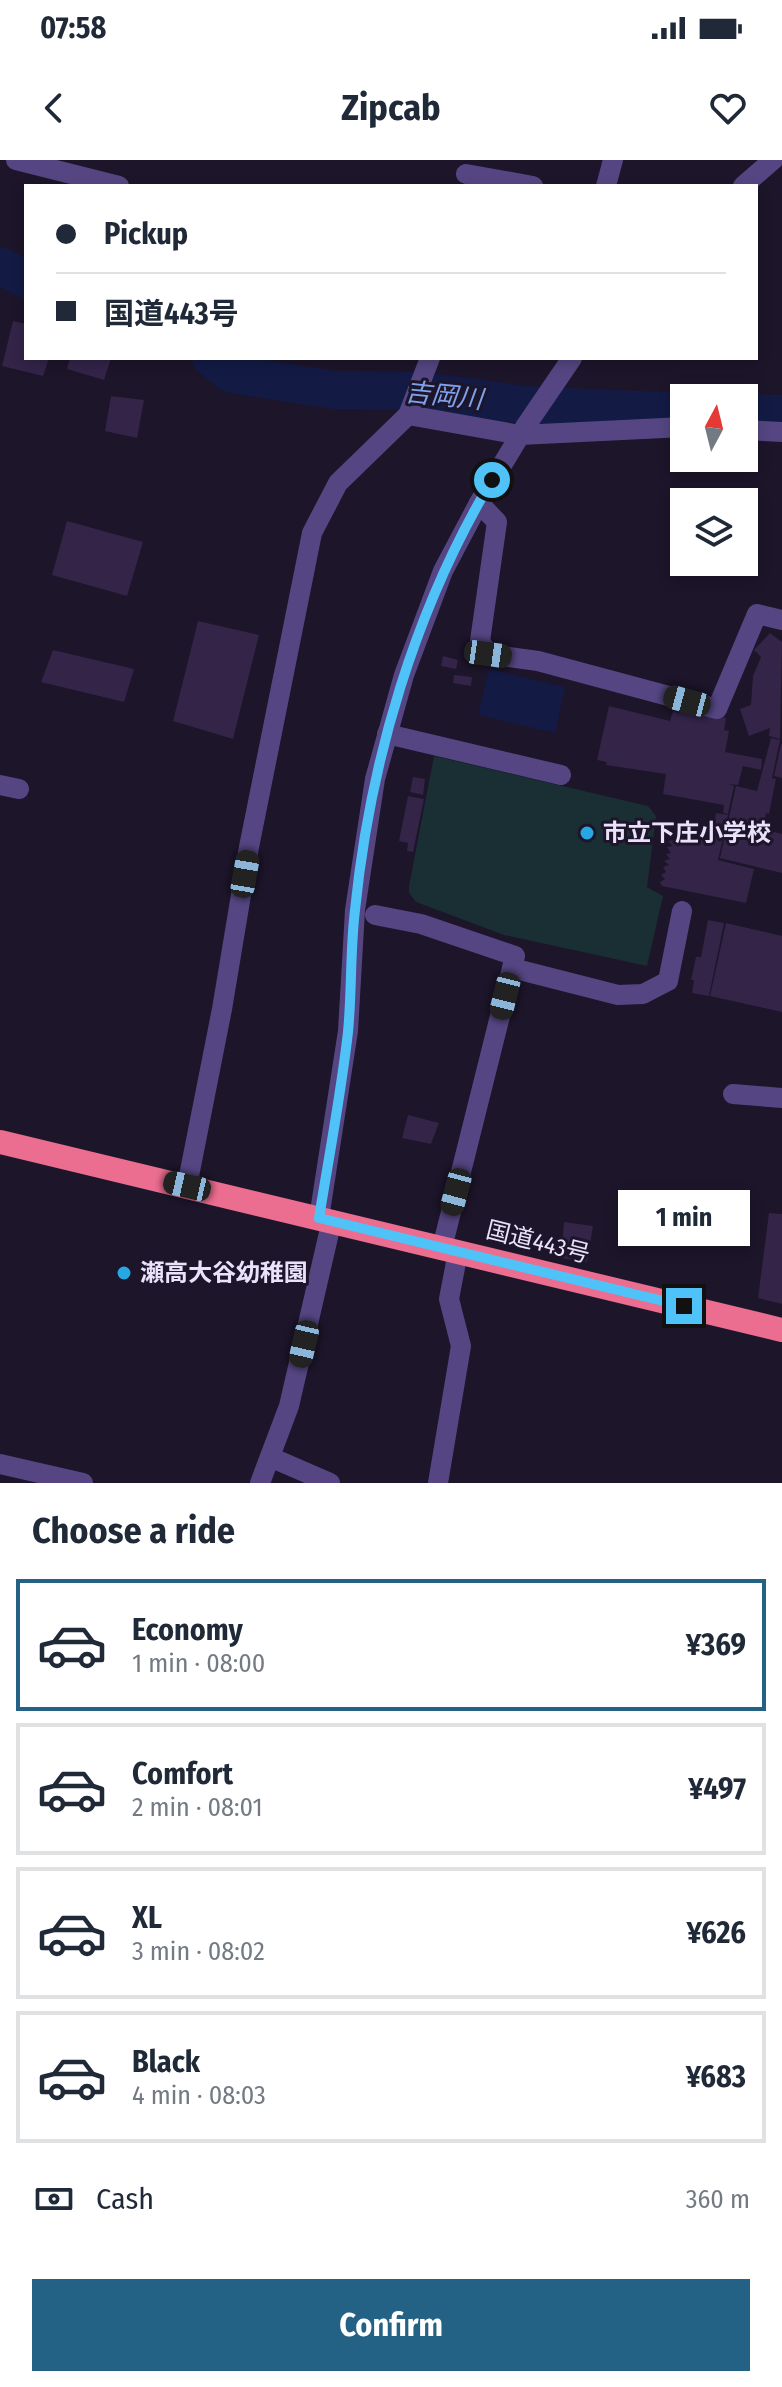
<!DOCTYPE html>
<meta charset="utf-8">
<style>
:root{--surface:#fff;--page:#f2f2f3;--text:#1f2937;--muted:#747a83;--line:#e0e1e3;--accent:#236284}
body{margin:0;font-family:"Fira Sans Condensed","Noto Sans JP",sans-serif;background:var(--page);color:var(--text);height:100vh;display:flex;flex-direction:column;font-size:30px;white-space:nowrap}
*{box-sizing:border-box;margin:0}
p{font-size:26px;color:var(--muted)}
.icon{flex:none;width:44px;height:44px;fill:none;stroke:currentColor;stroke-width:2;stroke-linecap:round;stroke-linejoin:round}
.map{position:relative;height:1323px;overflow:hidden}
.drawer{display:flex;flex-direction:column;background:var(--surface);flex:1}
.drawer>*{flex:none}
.top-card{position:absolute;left:24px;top:24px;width:734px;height:176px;border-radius:0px;box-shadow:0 4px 12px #0003;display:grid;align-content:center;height:176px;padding:0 32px;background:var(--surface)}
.needle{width:52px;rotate:7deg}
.buttons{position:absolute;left:670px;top:224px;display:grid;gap:16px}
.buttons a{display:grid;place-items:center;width:88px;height:88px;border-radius:0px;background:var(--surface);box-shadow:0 4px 12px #0003;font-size:40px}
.end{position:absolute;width:36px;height:36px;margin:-18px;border:10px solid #4fc3f7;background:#111;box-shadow:0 0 0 4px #111}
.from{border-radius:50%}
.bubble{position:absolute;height:56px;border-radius:0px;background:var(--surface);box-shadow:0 4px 12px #0003;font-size:26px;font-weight:700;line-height:56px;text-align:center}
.car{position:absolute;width:24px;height:48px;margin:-24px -12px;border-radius:10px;box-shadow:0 0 6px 2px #0007;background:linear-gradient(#222 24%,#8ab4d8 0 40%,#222 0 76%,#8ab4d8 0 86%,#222 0)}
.top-card b{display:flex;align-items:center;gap:28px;height:76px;font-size:30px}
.top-card b+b{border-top:2px solid var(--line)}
.top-card i{width:20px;height:20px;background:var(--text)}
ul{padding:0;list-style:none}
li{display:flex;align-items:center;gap:24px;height:132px;margin:0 16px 12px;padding:0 16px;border:4px solid var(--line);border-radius:0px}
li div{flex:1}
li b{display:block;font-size:30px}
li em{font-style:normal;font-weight:700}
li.current{border-color:var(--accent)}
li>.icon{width:72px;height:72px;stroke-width:1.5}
h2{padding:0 32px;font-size:36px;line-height:96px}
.pay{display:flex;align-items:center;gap:20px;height:88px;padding:0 32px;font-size:30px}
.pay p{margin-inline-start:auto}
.cta{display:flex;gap:16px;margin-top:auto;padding:16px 32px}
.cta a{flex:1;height:92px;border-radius:0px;background:var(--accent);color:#fff;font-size:32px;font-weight:700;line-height:92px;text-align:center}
.status{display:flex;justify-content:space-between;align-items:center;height:56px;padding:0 40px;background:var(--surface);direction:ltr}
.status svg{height:22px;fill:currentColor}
header{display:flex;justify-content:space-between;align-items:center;height:104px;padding:0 32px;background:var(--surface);font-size:36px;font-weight:700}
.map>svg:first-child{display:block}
.green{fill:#192f33}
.water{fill:#131b45}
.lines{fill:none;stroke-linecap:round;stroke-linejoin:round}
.river{stroke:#131b45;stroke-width:38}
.building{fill:#332448}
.minor{stroke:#554683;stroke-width:20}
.highway{stroke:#eb6d8f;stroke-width:24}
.route{stroke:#4fc3f7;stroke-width:10}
.poi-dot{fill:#27a8e2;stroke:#1d152a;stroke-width:3}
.labels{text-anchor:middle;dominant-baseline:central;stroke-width:6;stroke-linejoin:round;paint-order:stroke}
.poi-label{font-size:24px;font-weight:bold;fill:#eae2fb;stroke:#1d152a;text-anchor:start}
.street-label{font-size:24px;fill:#eae2fb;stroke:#1d152a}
.water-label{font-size:26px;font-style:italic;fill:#7ea2ed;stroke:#1d152a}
</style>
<div class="status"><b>07:58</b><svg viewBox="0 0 49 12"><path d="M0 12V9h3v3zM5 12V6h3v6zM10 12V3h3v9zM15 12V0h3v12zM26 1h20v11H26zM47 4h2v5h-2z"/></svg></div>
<header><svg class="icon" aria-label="back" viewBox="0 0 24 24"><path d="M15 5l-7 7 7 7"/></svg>Zipcab<svg class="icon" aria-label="heart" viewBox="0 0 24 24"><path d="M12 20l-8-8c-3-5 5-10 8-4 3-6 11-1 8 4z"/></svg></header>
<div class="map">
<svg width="782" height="1323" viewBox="0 0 782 1323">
<rect width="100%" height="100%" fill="#1d152a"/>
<polygon class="green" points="434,596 648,646 656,656 647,727 663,736 647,806 504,775 416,742 409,733 409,726"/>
<polygon class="water" points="489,509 565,527 555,573 478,555"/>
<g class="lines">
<g class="river">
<polyline points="0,106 26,119"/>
<polyline points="211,198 231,214 334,230 424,231 524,245 684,252"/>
<polyline points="744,253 782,254"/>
</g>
</g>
<g class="building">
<polygon points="13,161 26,164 26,198 49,198 43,216 2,206"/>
<polygon points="70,198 111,198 104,220 67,209"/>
<polygon points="111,236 144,240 137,278 105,271"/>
<polygon points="67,361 143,382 127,436 52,415"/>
<polygon points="198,461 259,475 233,579 173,561"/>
<polygon points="770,473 782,482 780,579 769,576 770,568 749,576 740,549 751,545 753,516 761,497 754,490"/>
<polygon points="53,490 134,509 124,542 41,522"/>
<polygon points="443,496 458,500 456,509 441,506"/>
<polygon points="454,515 472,517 471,526 453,523"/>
<polygon points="609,546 670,561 673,551 679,553 680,549 726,558 724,570 729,571 725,592 762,599 761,610 743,606 738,625 729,624 734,626 728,654 723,653 724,645 663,634 666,614 606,605 607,602 597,600"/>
<polygon points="771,578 780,580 772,618 776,619 769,654 766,653 763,669 782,674 782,713 720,698 736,626 757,631"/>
<polygon points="781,584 782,584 782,618 774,616"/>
<polygon points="413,617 425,619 423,635 410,632"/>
<polygon points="408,636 424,639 413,692 407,691 408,683 399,681"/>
<polygon points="716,653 728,655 718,700 754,709 746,743 662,726 660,722 665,719 661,715 666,712 663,707 669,705 664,701 670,699 666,694 671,693 667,687 673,686 668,681 674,680 674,677 697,682 697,677 712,680"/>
<polygon points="708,760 724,763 709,836 692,833 694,820 691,820 696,797 701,797"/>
<polygon points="726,763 782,776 782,852 710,836"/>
<polygon points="408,955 439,963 431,984 402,978"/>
<polygon points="769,1053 782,1054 782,1144 758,1138"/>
<polygon points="564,1062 593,1066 587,1102 561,1098"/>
</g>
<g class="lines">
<g class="minor">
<polyline points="16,0 119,26"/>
<polyline points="466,14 533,26"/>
<polyline points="606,26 613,0"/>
<polyline points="743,26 773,0"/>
<polyline points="408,255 520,275 684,267"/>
<polyline points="744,270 782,272"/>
<polyline points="479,343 497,362 480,481 488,494 538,501 717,549 757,454 782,460"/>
<polyline points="387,574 561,615"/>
<polyline points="0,625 19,629"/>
<polyline points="375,755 421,764 515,796 442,1088"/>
<polyline points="512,808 618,835 643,834 668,821 682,751"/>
<polyline points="733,934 782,938"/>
<polyline points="187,1026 222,849 249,687 312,373 338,323 408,255 430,198"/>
<polyline points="319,1058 348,871 355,750 375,619 404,515 443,411 479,343 525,267 572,198"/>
<polyline points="270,1297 330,1323"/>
<polyline points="0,1304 83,1323"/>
<polyline points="260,1323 289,1246 332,1060"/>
<polyline points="438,1323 461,1186 449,1139 458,1092"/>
</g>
<polyline class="highway" points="0,982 782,1170"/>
</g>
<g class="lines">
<path class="route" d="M492,320C415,449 370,601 355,750C350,791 352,831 348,872C341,934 329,996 319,1058L684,1146"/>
</g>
<g class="poi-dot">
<circle cx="587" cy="673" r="8"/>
<circle cx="124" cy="1113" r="8"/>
</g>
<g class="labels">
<g class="poi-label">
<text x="603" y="673">市立下庄小学校</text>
<text x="140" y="1113">瀬高大谷幼稚園</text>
</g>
<g class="street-label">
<text transform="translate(538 1082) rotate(14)">国道443号</text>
</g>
<g class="water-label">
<text transform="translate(444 236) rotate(6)">吉岡川</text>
</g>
</g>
</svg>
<div class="buttons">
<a><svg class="needle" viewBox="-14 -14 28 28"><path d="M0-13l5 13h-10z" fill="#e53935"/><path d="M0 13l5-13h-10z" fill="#747a83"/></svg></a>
<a><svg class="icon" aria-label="layers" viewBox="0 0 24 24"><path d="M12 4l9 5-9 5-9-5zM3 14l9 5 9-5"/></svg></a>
</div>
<i class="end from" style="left:492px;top:320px"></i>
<i class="end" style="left:684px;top:1146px"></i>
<div class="bubble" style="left:618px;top:1030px;width:132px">1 min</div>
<i class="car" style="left:488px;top:494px;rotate:98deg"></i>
<i class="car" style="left:687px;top:541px;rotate:285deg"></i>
<i class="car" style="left:245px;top:714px;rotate:10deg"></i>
<i class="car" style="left:505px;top:836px;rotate:194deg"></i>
<i class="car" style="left:187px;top:1026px;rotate:283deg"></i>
<i class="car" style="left:456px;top:1032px;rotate:195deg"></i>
<i class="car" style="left:304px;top:1184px;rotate:193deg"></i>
<div class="top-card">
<b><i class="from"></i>Pickup</b>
<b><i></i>国道443号</b>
</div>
</div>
<section class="drawer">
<h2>Choose a ride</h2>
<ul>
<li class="current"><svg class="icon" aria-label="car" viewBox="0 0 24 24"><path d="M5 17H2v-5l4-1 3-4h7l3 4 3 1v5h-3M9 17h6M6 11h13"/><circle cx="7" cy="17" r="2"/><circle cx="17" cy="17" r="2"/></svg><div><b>Economy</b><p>1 min · 08:00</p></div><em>¥369</em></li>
<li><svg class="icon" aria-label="car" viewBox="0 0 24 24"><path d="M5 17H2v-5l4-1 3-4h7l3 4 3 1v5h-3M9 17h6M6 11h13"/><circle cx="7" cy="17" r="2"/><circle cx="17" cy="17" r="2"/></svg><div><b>Comfort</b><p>2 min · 08:01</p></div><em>¥497</em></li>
<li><svg class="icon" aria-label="car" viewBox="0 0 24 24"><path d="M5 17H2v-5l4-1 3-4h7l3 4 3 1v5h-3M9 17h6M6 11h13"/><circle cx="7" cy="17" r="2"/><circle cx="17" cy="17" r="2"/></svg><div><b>XL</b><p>3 min · 08:02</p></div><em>¥626</em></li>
<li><svg class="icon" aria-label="car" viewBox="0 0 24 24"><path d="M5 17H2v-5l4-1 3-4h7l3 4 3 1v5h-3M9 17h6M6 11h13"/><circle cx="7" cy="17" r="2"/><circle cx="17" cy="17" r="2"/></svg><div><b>Black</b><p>4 min · 08:03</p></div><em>¥683</em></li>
</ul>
<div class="pay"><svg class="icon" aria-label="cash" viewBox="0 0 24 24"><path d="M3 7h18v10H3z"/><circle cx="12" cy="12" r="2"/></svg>Cash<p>360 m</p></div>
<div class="cta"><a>Confirm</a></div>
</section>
